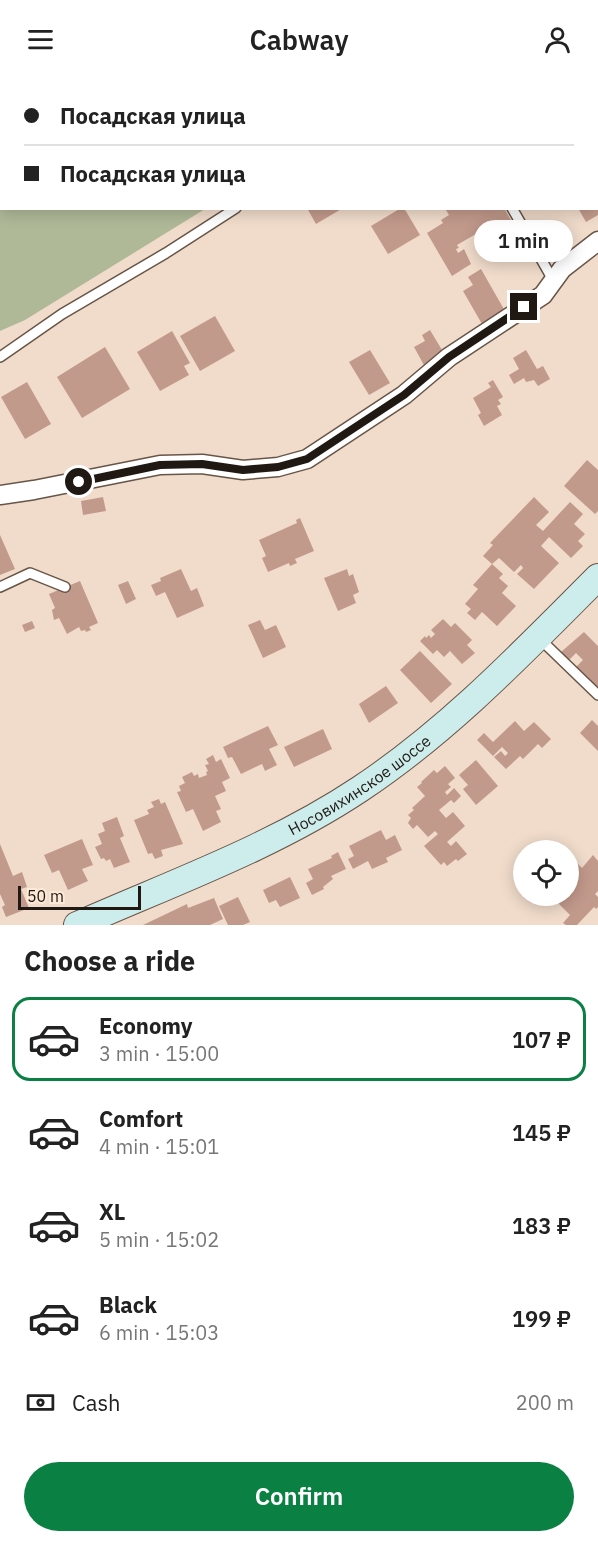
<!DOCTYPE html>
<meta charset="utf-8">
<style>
:root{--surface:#fff;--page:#f2f2f2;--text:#222;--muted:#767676;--line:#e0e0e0;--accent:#0b8043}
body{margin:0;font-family:"IBM Plex Sans",sans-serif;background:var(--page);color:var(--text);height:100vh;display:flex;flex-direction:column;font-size:22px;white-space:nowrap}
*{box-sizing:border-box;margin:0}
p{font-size:20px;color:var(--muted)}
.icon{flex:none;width:33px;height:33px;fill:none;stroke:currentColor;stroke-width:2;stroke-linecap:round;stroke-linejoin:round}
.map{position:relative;height:847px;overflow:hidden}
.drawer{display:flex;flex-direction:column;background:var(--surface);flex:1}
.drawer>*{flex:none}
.hud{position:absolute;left:0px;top:0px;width:598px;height:132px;box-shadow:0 3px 15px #0003;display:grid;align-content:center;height:132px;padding:0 24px;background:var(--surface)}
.controls{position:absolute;left:513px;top:762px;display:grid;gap:12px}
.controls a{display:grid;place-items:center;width:66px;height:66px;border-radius:50%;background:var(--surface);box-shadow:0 3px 15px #0003;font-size:30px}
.scale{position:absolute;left:18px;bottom:15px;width:123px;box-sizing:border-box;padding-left:6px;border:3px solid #201913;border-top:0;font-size:16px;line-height:21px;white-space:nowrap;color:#201913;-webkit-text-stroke:4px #fee9d8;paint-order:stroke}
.end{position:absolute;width:27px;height:27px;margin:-14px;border:8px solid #201913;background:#fff;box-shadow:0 0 0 3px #fff}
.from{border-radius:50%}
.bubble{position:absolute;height:42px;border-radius:21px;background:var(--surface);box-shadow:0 3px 15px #0003;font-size:20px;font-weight:600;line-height:42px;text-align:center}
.hud b{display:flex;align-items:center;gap:21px;height:57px;font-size:22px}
.hud b+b{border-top:2px solid var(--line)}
.hud i{width:15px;height:15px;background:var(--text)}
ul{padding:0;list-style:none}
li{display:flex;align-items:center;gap:18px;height:84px;margin:0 12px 9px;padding:0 12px;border:3px solid transparent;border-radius:18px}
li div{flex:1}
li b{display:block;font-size:22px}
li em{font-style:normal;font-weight:600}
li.current{border-color:var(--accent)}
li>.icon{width:54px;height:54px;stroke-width:1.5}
h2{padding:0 24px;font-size:27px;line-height:72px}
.pay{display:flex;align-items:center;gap:15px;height:66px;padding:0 24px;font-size:22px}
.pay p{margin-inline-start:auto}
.action{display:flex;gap:12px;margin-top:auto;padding:12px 24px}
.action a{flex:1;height:69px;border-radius:36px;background:var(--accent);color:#fff;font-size:24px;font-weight:600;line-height:69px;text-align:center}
header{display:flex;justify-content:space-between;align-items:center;height:78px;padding:0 24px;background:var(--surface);font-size:27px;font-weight:600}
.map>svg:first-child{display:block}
.green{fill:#afb998}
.building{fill:#c29a8c}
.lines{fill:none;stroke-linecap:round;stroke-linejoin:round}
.lane-casing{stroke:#675547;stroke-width:12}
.street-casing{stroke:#675547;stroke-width:21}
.secondary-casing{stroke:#675547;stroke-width:28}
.lane{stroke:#fff;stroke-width:9}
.street{stroke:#fff;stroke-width:18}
.secondary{stroke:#cdecec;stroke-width:26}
.rail-casing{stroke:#50463d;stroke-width:7}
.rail{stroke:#fee9d8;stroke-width:4.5;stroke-dasharray:14;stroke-linecap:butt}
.route{stroke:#201913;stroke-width:8}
.labels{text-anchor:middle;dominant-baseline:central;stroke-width:5;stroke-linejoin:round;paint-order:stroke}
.street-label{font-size:16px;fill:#201913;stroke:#fee9d8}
</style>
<header><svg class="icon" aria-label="menu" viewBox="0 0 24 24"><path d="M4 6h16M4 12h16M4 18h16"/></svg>Cabway<svg class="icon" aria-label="person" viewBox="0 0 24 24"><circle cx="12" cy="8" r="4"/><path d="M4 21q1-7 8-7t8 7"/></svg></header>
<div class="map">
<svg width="598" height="847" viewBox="0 0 598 847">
<rect width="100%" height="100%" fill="#f1dccb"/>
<g class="green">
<polygon points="190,0 421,0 187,1"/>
<polygon points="0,107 2,130 205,131 25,242 0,253"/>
</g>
<g class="building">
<polygon points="307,130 343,130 316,146"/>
<polygon points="401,130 404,130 420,157 388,176 371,148"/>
<polygon points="449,130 504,130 519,156 504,165 493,146 457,167 459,170 456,171 458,175 464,171 471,186 452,198 427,155 443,145 441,142 449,137 446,132"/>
<polygon points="578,130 598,130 598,137 586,144"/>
<polygon points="481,191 505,233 482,246 463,213 473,207 468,199"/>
<polygon points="215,238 235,273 200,293 180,258"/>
<polygon points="430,252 445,277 425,289 414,269 425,263 422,257"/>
<polygon points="172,253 190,285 184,288 189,297 160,313 137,274"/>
<polygon points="105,269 130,311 82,340 57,299"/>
<polygon points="370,272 390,305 369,317 349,284"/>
<polygon points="526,272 537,291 543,288 550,301 538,308 534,302 526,304 524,300 514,306 509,297 519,291 513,280"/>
<polygon points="493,302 503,319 498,322 501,326 497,328 502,337 484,348 478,337 481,335 473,320 491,309 488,305"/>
<polygon points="27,304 51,346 25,361 1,319"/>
<polygon points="587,382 598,392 598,433 595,436 564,408"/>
<polygon points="103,419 106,433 83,437 81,423"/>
<polygon points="534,419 549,434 536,447 543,453 570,424 583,436 574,446 585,456 578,463 583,468 571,480 549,459 541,468 559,485 534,511 517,496 523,490 521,487 514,494 499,480 492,486 503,496 499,500 508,508 502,515 516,528 497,548 482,534 475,542 467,535 471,531 465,526 478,511 473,507 492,486 483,478 493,467 490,465"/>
<polygon points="300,440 314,473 295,481 297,485 290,488 289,485 268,494 262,480 266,478 259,462 297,445 296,442"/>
<polygon points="0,457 15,491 0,497"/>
<polygon points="181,491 191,513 197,510 204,528 177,540 165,514 156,518 151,507 161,503 160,500"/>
<polygon points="347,491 349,498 353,496 359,514 353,517 356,525 338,533 324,500"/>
<polygon points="80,503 98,545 89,549 91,552 86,554 85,552 81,553 79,549 67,556 59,540 54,542 52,532 55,530 49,516"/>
<polygon points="128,503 136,521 126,526 118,507"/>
<polygon points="443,541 451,549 455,545 472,562 467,567 475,575 462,586 450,573 444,579 437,572 433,576 420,563 425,558 426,560 429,557 431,560 435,556 431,552"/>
<polygon points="260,542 265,552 276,547 286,569 263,580 248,547"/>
<polygon points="32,543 35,550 25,554 22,547"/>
<polygon points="584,554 598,568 598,613 575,590 583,582 576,575 569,582 561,574"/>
<polygon points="420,573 452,606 431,625 400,592"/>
<polygon points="386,608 398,625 369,645 359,626"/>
<polygon points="592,642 598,648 598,673 580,655"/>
<polygon points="515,643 524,653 534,644 551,661 542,670 538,666 523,681 520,678 506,691 494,679 501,673 505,678 508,675 502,669 493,678 477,662 484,655 493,664"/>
<polygon points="268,648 278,667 269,671 277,687 265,693 262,686 241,696 232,679 228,680 223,669"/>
<polygon points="323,651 332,671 294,689 284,669"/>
<polygon points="213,677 216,684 221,681 230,700 222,704 226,713 215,718 221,731 216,733 221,744 203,753 193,731 186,734 177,714 181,713 179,708 185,705 182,699 192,694 194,698 198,696 199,700 207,697 206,694 208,693 205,687 209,686 206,681"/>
<polygon points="476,682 498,708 476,727 463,711 468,707 459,697"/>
<polygon points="445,688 455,700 448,706 451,709 445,714 447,717 454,710 461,718 454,725 451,722 439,732 446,740 453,734 465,748 447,764 451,768 456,763 467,776 458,783 456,781 447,788 444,784 441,787 424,768 438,756 435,753 428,759 417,747 413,751 408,745 411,740 408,737 414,732 412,730 425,718 417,709 422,705 421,704 434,692 437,695"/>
<polygon points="159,721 161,726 165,724 183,766 161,772 163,778 155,781 152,775 148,776 134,742 149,736 147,732 154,729 151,724"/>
<polygon points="117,739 124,758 120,760 130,784 114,790 110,781 106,783 104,780 101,781 95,769 102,766 98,756 105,753 102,745"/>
<polygon points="381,752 386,762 395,757 402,772 386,780 388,784 372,791 368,783 353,791 348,781 354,778 349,768"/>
<polygon points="82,761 93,787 82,791 88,803 68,812 59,792 52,795 44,777"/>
<polygon points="0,766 13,798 22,794 27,809 21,811 29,830 6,839 2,829 5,827 0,816"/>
<polygon points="338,774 346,791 331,798 333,801 323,809 324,811 312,817 306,805 313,801 308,791 332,780 331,778"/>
<polygon points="593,777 598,783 598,813 595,816 598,819 598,829 596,831 594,829 577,847 566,847 563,845 570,837 552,819 553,818 568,818 568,797 578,786 582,790"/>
<polygon points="290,799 300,820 280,829 276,822 269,825 263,812"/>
<polygon points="238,819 250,844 243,847 228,847 219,828"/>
<polygon points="214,820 223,841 210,847 143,847 187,826 188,830"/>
</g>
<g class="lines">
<defs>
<g id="lane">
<polyline points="447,2 449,0"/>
<polyline points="512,130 553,202"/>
<polyline points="0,279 62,236 166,175 236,130"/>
<polyline points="0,509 30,495 65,509"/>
<polyline points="540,561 598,617"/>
</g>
<polyline id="street" points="0,417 34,412 160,387 202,386 243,392 278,389 307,381 404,317 449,279 543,217 562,191 598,163"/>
<g id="secondary">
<path id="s1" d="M77,847C172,805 273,769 360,711C449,652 523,574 598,499"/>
</g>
</defs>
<use href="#lane" class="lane-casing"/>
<use href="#street" class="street-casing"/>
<use href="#secondary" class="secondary-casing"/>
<use href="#lane" class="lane"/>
<use href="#street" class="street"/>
<use href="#secondary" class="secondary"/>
<defs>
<g id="rail">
<polyline points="2,2 5,0"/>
<polyline points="25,2 28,0"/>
<polyline points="0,16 2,15"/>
</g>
</defs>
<use href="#rail" class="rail-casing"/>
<use href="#rail" class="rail"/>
</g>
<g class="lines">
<polyline class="route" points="79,404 160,387 202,386 243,392 278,389 307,381 404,317 449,279 524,229"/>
</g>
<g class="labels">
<g class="street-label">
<text stroke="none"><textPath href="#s1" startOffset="316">Носовихинское шоссе</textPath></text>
</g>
</g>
</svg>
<div class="controls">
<a><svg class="icon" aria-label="locate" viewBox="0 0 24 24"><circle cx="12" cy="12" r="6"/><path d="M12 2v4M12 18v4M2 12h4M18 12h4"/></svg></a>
</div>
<div class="scale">50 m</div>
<i class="end from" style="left:79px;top:404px"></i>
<i class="end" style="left:524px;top:229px"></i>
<div class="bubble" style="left:474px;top:142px;width:99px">1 min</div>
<div class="hud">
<b><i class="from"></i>Посадская улица</b>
<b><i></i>Посадская улица</b>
</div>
</div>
<section class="drawer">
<h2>Choose a ride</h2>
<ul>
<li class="current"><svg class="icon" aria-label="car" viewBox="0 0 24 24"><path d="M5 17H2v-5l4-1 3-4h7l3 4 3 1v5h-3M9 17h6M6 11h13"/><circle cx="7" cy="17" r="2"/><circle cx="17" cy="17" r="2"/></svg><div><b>Economy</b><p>3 min · 15:00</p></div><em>107 ₽</em></li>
<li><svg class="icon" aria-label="car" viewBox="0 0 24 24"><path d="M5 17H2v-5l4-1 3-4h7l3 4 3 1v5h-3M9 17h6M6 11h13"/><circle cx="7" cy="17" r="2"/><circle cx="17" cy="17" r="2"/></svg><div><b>Comfort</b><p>4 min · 15:01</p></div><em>145 ₽</em></li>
<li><svg class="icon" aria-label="car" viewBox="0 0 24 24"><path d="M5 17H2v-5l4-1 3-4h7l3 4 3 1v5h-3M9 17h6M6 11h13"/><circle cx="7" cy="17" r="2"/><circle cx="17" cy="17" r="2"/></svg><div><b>XL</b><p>5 min · 15:02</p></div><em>183 ₽</em></li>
<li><svg class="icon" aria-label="car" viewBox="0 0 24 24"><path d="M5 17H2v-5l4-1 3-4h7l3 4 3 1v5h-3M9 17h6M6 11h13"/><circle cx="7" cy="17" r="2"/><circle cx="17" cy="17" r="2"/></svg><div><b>Black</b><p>6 min · 15:03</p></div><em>199 ₽</em></li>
</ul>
<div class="pay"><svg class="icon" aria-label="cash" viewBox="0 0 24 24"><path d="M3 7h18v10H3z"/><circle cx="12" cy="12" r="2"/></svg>Cash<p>200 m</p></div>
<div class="action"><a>Confirm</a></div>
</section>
